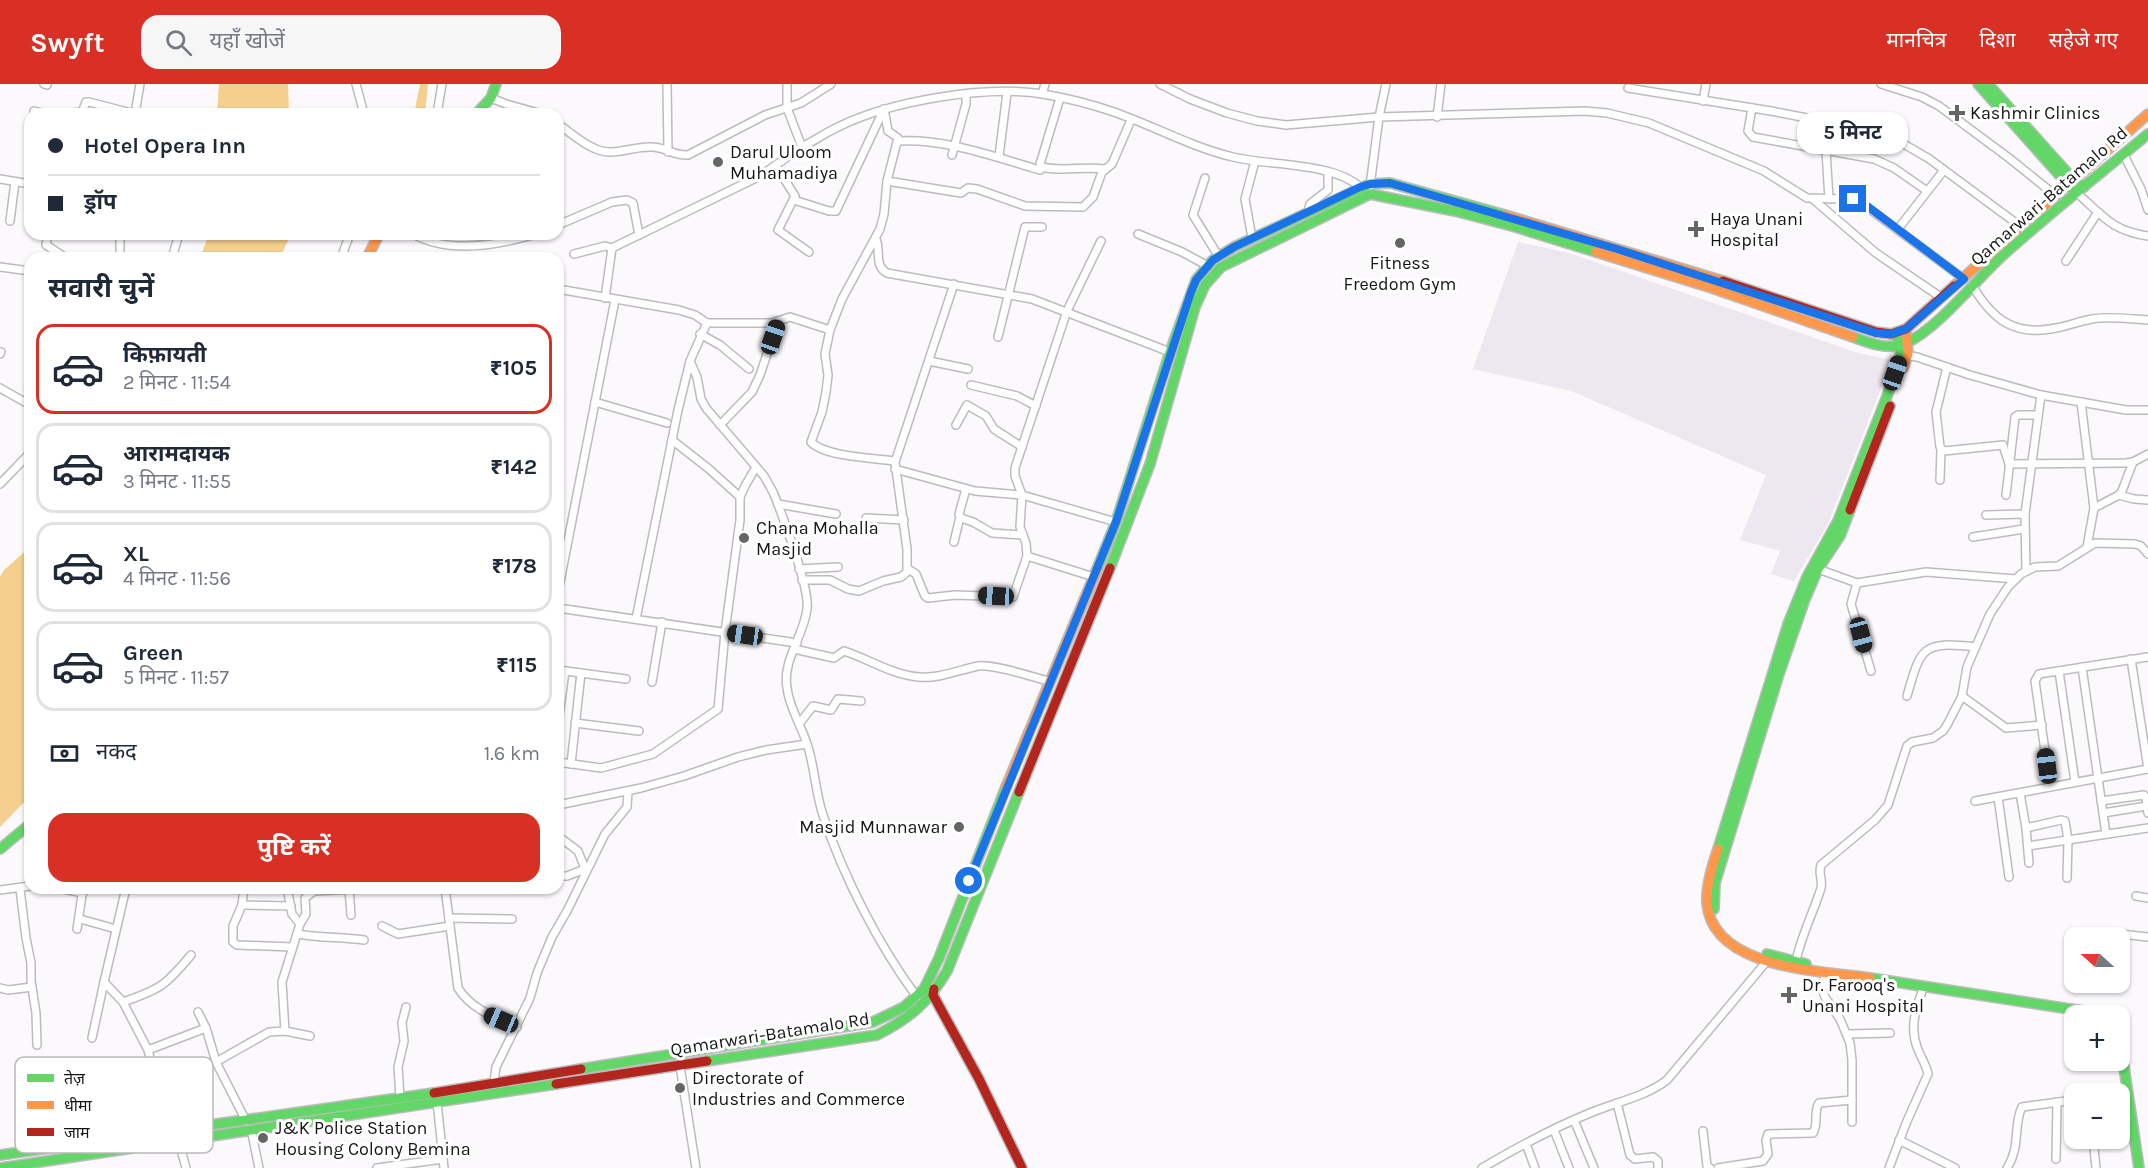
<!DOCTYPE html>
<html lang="hi">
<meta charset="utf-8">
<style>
:root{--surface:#fff;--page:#f6f6f7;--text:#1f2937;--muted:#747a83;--line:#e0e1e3;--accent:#d93025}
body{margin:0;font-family:Karla,"Noto Sans Devanagari",sans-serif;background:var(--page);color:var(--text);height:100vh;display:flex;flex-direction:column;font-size:22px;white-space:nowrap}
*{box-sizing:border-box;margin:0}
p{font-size:20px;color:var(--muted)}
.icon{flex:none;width:33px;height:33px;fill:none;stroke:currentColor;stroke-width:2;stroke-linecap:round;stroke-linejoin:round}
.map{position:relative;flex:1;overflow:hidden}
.panel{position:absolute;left:24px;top:168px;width:540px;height:642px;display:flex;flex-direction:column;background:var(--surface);border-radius:18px;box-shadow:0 2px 4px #0004}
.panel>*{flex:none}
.banner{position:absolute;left:24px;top:24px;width:540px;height:132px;border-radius:18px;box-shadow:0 2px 4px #0004;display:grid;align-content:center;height:132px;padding:0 24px;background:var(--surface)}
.needle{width:39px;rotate:291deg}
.tools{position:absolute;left:2064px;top:843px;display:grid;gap:12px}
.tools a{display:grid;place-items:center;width:66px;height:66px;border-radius:12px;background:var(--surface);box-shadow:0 2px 4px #0004;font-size:30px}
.end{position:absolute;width:27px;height:27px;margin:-14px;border:8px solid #1a73e8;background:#fff;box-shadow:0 0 0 3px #fff}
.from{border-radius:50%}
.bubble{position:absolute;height:42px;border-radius:18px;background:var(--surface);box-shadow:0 2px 4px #0004;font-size:20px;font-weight:700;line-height:42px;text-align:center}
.car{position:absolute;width:18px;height:36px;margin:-18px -9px;border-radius:8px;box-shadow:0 0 4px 2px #0007;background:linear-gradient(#222 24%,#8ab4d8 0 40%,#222 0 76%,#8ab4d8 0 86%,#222 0)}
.banner b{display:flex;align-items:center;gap:21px;height:57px;font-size:22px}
.banner b+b{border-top:2px solid var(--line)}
.banner i{width:15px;height:15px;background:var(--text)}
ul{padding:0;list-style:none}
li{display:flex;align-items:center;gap:18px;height:90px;margin:0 12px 9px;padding:0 12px;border:3px solid var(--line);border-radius:18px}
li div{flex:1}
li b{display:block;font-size:22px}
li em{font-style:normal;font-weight:700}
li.active{border-color:var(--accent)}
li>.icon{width:54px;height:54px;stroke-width:1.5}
h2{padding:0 24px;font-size:27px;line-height:72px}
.pay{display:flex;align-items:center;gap:15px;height:66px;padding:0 24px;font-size:22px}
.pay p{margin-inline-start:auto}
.cta{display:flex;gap:12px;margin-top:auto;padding:12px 24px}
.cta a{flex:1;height:69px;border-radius:18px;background:var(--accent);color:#fff;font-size:24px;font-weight:700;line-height:69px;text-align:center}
header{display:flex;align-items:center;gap:36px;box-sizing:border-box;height:84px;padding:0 30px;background:var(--accent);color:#fff}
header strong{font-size:28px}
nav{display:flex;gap:33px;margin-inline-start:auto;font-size:21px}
.search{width:420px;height:54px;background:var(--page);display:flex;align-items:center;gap:15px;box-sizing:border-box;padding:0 21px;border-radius:18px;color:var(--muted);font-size:22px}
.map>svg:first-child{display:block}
.built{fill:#ede7ef}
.water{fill:#f4cf8d}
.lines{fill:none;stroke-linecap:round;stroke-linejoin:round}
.street-casing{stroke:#bdbbbe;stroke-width:10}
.fast-casing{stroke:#bdbbbe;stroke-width:12}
.slow-casing{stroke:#bdbbbe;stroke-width:12}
.jam-casing{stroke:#bdbbbe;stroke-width:12}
.street{stroke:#fefeff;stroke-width:7}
.fast{stroke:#63d668;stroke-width:9}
.slow{stroke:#ff974d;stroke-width:9}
.jam{stroke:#b3261e;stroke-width:9}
.route{stroke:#1a73e8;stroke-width:8}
.poi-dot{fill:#666566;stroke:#fff;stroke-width:2}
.labels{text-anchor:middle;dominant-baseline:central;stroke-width:6;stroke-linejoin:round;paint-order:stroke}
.poi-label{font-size:18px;fill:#161516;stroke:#fff;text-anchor:start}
.street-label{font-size:18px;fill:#161516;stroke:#fff}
.key{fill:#fff;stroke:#b9b9b9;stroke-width:1.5}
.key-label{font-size:16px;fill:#161516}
</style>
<header>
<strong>Swyft</strong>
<div class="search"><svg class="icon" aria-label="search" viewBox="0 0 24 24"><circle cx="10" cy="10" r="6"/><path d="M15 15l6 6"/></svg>यहाँ खोजें</div>
<nav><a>मानचित्र</a><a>दिशा</a><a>सहेजे गए</a></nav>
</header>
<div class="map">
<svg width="2148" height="1084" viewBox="0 0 2148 1084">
<rect width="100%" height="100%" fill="#fbf9fc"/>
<polygon class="built" points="1518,158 1569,169 1858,269 1892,276 1828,440 1794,497 1771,490 1780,467 1740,456 1766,391 1571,307 1473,285"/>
<g class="water">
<polygon points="219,0 288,0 289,30 217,30"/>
<polygon points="420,0 428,0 425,30 414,30"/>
<polygon points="209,150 291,150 280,174 200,174"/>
<polygon points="30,463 30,712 0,743 0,493 4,486"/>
</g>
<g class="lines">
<defs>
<g id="street">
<polyline points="44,0 47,1"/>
<polyline points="356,0 364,30"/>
<polyline points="667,0 668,68"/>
<polyline points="1160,0 1190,15 1227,29 1257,37 1286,41 1379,33 1585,27 1607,29 1649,39 1764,87 1807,114 1844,115 1860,118 1964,195"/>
<polyline points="1881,0 1922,13 1939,22 2009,74 2055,111"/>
<polyline points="1628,4 1771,27 1879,48 1902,59 1928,74 2020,142"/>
<polyline points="1042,10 1045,0"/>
<polyline points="491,14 506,20 542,30"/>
<path d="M1060,14L1040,80L1041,83C1063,88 1084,82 1105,85"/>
<polyline points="1703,17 1706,0"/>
<polyline points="1752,24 1748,47 1753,53 1874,75 1894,84 1927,107"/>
<path d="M884,25L888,47L898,54L887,97L884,130L880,145L842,215L830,246L825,270L828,291L826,308L822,328L811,358C825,373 875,374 895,377"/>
<polyline points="34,27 47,30"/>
<polyline points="69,30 82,28 86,18 89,18 135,30"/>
<polyline points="135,30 140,0"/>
<polyline points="437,30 442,0"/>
<polyline points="1437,33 1441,0"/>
<path d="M558,40C573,50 592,69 611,68C625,68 638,62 652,63C665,63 674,72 688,71L765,31L801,19L831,0"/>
<path d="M898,57C945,54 995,73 1040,86"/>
<path d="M802,63C814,57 825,49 838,43C890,17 985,1 1043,10C1066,14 1091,20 1114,28C1154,42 1191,63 1233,73C1269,82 1332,78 1360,103"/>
<polyline points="1826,67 1829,115"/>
<polyline points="952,71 966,20 966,10"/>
<polyline points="2124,71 2141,105 2148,126"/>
<polyline points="999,72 1007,9"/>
<polyline points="776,82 795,112 778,146 809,168"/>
<polyline points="1205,94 1193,131 1219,173"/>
<polyline points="0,95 30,100"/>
<polyline points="887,97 961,109 968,104 977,105 1025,122 1083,123 1093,113 1102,88 1112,80 1131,36"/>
<polyline points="1370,102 1379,33 1386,0"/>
<path d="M2077,109C2103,132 2112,147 2148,152"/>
<polyline points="794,116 829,127 836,127 884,25"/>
<polyline points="1814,116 1876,169 1942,214"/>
<polyline points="1308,127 1310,120 1328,106 1328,88"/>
<polyline points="10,137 15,98"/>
<polyline points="558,141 612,118 627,116 633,119 639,151"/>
<polyline points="1898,145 1944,86"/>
<polyline points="48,150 46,161 66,174"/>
<path d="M413,150C448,170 499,161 536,150"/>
<polyline points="1138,150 1182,168 1208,182"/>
<polyline points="1252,154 1245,115 1255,77"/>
<path d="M876,155C881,167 874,182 887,189L1032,215L1170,268"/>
<polyline points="574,170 605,162 612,164"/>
<polyline points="120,174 120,150"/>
<polyline points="172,174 179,150"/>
<polyline points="341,174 350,150"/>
<polyline points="2066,177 2098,128"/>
<polyline points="0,183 30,187"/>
<path d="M1972,201C1992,235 2014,253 2056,244C2068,242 2080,237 2092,235C2110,232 2130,235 2148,236"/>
<path d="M558,205L679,226L695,231L707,239L690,277L697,293L701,315L706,324L764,392L773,408C782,430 810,504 807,525C804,552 782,576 787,604C789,623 801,641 807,660C815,683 815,708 823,731C843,792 879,862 917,913"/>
<polyline points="605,214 612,164 760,92 802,63 787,24 787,0"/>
<polyline points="707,239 772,239 790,233 830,246"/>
<polyline points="700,250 720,261 749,285"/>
<polyline points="998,253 1025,143 1042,143"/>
<polyline points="0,270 1,268"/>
<polyline points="1904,271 1917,273 1970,291 2041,311 2126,326 2148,326"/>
<polyline points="929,277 968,285"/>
<polyline points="1947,283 1936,328 1940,363 1944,367 2003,361 2009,380 2126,379 2133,378 2148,370"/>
<polyline points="971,301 1017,312 1036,322"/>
<polyline points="0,304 30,321"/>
<polyline points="595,318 667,339"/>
<polyline points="2081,318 2094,424"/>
<polyline points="720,341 752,308 760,291 778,237"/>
<polyline points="956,341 967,321 986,332 994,345 1022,363"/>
<polyline points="672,356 709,385 740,413"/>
<polyline points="895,385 975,407 1022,411 1116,438"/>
<polyline points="1940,396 1941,366"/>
<polyline points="0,400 30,369"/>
<polyline points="966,405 959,430 961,434 973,438 992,449 1022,451"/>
<polyline points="2006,411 2015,333 2018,331 2038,331"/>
<polyline points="2119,411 2134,415 2148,416"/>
<polyline points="778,420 836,430"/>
<polyline points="1986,431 2025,430"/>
<polyline points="866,434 904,436"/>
<polyline points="1973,453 2024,445"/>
<polyline points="954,458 960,433"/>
<polyline points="2087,463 2094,424 2119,411 2122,407 2133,378"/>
<polyline points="799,485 838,483"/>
<polyline points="908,485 916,490 925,512 928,514 955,511 1013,513 1027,472"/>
<polyline points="1818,485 1857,499 1926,488 2016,495"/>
<polyline points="2026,487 2025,430 2041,311"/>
<polyline points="1094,493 1027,472 1026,459 1020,443 1022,411 1015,392 1015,384 1067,227 1101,157"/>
<polyline points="802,496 830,496 848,505 859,507 883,497 901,493 907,488 907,465 895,378 954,200"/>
<polyline points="1857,499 1851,520 1871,587"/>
<polyline points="558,508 615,216"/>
<polyline points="558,524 797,559"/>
<polyline points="636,535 678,326 690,277"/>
<path d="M794,565L834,574L844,567C869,575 892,591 919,593C938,595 959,586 978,582C994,580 1034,593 1051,598"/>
<polyline points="2131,575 2148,685"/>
<polyline points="2082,583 2106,750"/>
<polyline points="558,586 626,595"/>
<polyline points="2059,587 2075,698"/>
<polyline points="652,598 662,538"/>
<path d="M1907,612C1921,563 1922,557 1975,563"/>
<polyline points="1962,612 2006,644 2042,641"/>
<polyline points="575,639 639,647"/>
<polyline points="558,640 565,587"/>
<polyline points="799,640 813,622 831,626 838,615 861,617"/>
<polyline points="558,678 601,684 653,670 718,625 725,548 740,436 740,413 745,402 756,383"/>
<polyline points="571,680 581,589"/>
<polyline points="2050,702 2035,597 2039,590 2148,573"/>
<polyline points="2020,709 2026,744 2029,779"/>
<polyline points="1998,713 2009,793"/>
<polyline points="1975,717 2148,685"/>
<polyline points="2101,717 2144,711 2146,714 2148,729"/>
<polyline points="558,721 641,704 684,692 738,673 766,666 807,660"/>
<polyline points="2103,729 2147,722"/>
<polyline points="2026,744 2061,736 2065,737 2068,756 2067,794"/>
<polyline points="558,752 578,767 586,787"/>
<polyline points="2028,762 2148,744"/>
<polyline points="558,792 567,792 585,785"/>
<polyline points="58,804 83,809"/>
<polyline points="126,804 104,898 123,918 148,966 168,1047"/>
<polyline points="244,804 242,821 233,842 233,858 237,861 292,863"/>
<polyline points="287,804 292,830 300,840"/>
<polyline points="349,804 351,831"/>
<path d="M445,804L458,904C471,925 494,933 517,943"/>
<polyline points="20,805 26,854 31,879 31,897 36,929 37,961"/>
<polyline points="0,806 30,802"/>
<polyline points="314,807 378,804"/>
<polyline points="2136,812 2148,814"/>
<polyline points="242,821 291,822"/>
<polyline points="449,834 512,835"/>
<polyline points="80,835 116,845"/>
<polyline points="382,842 398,850 450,842"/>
<polyline points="77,845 83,804"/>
<polyline points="2103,848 2148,853"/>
<path d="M297,850C320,854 341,853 364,856"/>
<path d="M1795,881C1800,854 1813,830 1821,804C1823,796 1818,789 1821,781L1875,736L1888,721L1907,662L1912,658L1933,654L1943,647L1947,641L1962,612L1967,583L1990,530L2008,503L2021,490L2035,483L2058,482L2095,459L2135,460L2141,462L2148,470"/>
<polyline points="1825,889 1823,908 1825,913 1840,935 1850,959 1852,976 1852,1038"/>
<polyline points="0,904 8,906 32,903"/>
<path d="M123,918C161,905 166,901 191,871"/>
<polyline points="198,928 206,944 216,978 246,1037"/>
<polyline points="285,947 282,898 300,840 306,830 305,814 314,807 313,804"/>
<polyline points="1847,950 1890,949"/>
<polyline points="92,954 104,898"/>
<polyline points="148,966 206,944"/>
<polyline points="216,978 269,948 285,947 310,952"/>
<polyline points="680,982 696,1084"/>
<polyline points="494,998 496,983 530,914 537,889 552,853 567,827 605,750 627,723 628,707"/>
<polyline points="400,1014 398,983 404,957 402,939 406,923"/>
<polyline points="437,1018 444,1084"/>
<polyline points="1617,1019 1630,1071 1635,1075 1653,1073 1658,1077 1658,1084"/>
<polyline points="1574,1036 1594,1084"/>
<polyline points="251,1045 259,1084"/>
<polyline points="1554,1046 1569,1084"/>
<polyline points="1703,1047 1707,1082 1710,1084"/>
<polyline points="2093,1054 2096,1084"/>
<polyline points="178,1055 186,1084"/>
<polyline points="1899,1056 1955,1084"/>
<polyline points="1526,1060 1535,1084"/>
<polyline points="2056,1075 2057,1018"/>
<polyline points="377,1084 443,1075"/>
<path d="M1482,1084C1516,1064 1553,1044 1590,1029C1616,1018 1645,1013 1667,996L1767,877"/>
<path d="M1718,1084L1763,1077L1768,1070L1766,1056L1768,1050L1813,1049C1819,1040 1813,1028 1819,1019L1852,1016"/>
<path d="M1889,1084L1907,1037L1928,990C1926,980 1920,972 1917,963C1909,941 1917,922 1924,902"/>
<path d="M2007,1084C2021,1063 2013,1040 2022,1023L2074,1016"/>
</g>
<g id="fast">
<polyline points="1978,0 2071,104"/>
<polyline points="1988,0 2073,95 2084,103"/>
<polyline points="476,30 491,14 496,0"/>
<path d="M1853,253C1869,259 1889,267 1906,259C1937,245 1974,198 2001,173C2048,130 2099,91 2148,50"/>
<polyline points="1110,484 1150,380 1195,223 1205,201 1221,183 1370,110 1455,127 1512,142 1596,168"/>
<polyline points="1097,485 1116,438 1170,268 1196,196 1213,176 1234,163 1370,100 1390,99 1505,131"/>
<polyline points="0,765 30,740"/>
<polyline points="1718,765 1788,540 1807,493 1838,437 1886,315 1901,271 1896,249"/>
<polyline points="1714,825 1715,799 1779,590 1805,515 1818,485 1840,452 1850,426"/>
<polyline points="1767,870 1806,880"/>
<polyline points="1870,894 2083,927 2096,932"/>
<polyline points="2120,956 2139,1084"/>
<path d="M707,977L877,951C910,934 928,919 947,887L1019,708"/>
<polyline points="581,985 873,938 904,923 924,905 939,874 1006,703"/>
<polyline points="0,1071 434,1009"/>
<polyline points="0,1084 556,1000"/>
</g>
<g id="slow">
<polyline points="1505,131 1723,197"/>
<polyline points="1596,168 1712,204 1853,253"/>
<polyline points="367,174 379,150"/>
<polyline points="1954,202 2148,30"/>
<polyline points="1903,284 1908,270 1906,245"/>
<polyline points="1006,703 1097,485"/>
<path d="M1718,765C1712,782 1706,801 1707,819C1712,885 1822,887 1870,894"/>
</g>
<g id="jam">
<polyline points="1723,197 1876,248 1891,250 1906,245 1954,202"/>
<polyline points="1850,426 1890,322"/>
<polyline points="1019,708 1110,484"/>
<polyline points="934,905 933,911 979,995 1022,1084"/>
<polyline points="556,1000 707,977"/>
<polyline points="434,1009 581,985"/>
</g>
</defs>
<use href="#street" class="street-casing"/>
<use href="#fast" class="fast-casing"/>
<use href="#slow" class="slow-casing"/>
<use href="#jam" class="jam-casing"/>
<use href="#street" class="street"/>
<use href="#fast" class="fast"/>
<use href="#slow" class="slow"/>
<use href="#jam" class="jam"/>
</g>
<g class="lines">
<polyline class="route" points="969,797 1116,438 1191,208 1196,196 1213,176 1234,163 1360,103 1370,100 1390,99 1617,165 1876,249 1891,250 1906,245 1964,195 1867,122 1853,115"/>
</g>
<g class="poi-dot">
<path d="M1954 20h6v6h6v6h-6v6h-6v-6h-6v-6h6z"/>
<circle cx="718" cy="78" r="6"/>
<path d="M1693 136h6v6h6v6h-6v6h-6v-6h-6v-6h6z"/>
<circle cx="1400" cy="159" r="6"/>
<circle cx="744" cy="454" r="6"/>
<circle cx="959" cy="743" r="6"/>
<path d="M1786 902h6v6h6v6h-6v6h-6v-6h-6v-6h6z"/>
<circle cx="680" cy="1004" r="6"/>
<circle cx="263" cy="1054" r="6"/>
</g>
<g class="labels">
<g class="poi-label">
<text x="1970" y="29">Kashmir Clinics</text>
<text x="730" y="68">Darul Uloom<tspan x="730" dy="21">Muhamadiya</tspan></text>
<text x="1710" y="135">Haya Unani<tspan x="1710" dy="21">Hospital</tspan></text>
<text x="1400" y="179" text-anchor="middle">Fitness<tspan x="1400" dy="21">Freedom Gym</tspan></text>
<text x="756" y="444">Chana Mohalla<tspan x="756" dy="21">Masjid</tspan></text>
<text x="947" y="743" text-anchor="end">Masjid Munnawar</text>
<text x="1802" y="901">Dr. Farooq's<tspan x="1802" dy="21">Unani Hospital</tspan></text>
<text x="692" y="994">Directorate of<tspan x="692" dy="21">Industries and Commerce</tspan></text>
<text x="275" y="1044">J&amp;K Police Station<tspan x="275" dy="21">Housing Colony Bemina</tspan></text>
</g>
<g class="street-label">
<text transform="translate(2049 112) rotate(-41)">Qamarwari-Batamalo Rd</text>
<text transform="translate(770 950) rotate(-9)">Qamarwari-Batamalo Rd</text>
</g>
</g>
<rect x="15" y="973" width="198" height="96" rx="9" class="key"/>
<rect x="27" y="990" width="27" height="8" fill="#63d668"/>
<rect x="27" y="1017" width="27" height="8" fill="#ff974d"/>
<rect x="27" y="1044" width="27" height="8" fill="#b3261e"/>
<g class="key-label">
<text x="64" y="1000">तेज़</text>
<text x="64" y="1027">धीमा</text>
<text x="64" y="1054">जाम</text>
</g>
</svg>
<div class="tools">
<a><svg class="needle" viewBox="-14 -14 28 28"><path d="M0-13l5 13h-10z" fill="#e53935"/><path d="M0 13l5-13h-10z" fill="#747a83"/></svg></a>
<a>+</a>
<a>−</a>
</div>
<i class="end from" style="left:969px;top:797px"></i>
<i class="end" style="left:1853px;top:115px"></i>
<div class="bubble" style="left:1797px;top:28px;width:111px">5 मिनट</div>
<i class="car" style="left:773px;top:253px;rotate:19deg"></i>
<i class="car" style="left:1895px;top:289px;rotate:19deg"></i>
<i class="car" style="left:996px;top:512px;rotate:273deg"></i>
<i class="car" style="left:745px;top:551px;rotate:278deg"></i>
<i class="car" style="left:1861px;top:551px;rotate:165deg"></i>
<i class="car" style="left:2047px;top:682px;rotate:353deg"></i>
<i class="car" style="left:501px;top:936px;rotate:293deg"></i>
<div class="banner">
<b><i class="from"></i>Hotel Opera Inn</b>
<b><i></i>ड्रॉप</b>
</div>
<section class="panel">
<h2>सवारी चुनें</h2>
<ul>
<li class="active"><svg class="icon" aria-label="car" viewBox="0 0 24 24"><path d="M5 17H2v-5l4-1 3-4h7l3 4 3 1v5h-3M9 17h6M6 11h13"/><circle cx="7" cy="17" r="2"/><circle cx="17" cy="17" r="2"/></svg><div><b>किफ़ायती</b><p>2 मिनट · 11:54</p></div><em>₹105</em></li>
<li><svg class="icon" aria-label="car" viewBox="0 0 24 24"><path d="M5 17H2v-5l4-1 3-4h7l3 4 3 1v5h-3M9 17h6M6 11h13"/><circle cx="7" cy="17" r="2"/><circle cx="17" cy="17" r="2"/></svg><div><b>आरामदायक</b><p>3 मिनट · 11:55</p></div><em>₹142</em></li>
<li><svg class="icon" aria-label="car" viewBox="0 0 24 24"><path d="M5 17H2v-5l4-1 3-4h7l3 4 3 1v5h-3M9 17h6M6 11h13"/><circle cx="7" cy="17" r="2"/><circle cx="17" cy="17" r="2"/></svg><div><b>XL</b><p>4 मिनट · 11:56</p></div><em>₹178</em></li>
<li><svg class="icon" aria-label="car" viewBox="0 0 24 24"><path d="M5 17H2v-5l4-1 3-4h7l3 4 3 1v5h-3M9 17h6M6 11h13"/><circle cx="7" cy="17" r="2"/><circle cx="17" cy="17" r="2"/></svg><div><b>Green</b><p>5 मिनट · 11:57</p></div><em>₹115</em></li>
</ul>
<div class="pay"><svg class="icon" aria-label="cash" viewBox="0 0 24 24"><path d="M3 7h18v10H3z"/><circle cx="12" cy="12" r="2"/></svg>नकद<p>1.6 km</p></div>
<div class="cta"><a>पुष्टि करें</a></div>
</section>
</div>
